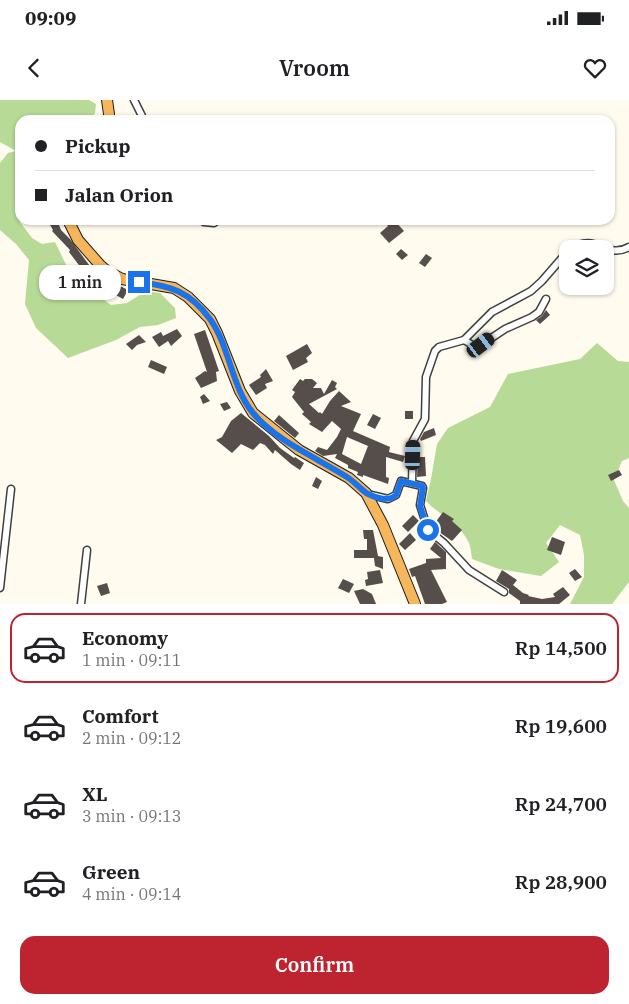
<!DOCTYPE html>
<meta charset="utf-8">
<style>
:root{--surface:#fff;--page:#f6f6f6;--text:#202124;--muted:#757577;--line:#e0e0e0;--accent:#be2430}
body{margin:0;font-family:"IBM Plex Serif",serif;background:var(--page);color:var(--text);height:100vh;display:flex;flex-direction:column;font-size:19px;white-space:nowrap}
*{box-sizing:border-box;margin:0}
p{font-size:16px;color:var(--muted)}
.icon{flex:none;width:28px;height:28px;fill:none;stroke:currentColor;stroke-width:2;stroke-linecap:round;stroke-linejoin:round}
.map{position:relative;height:504px;overflow:hidden}
.panel{display:flex;flex-direction:column;background:var(--surface);flex:1}
.panel>*{flex:none}
.hud{position:absolute;left:15px;top:15px;width:600px;height:110px;border-radius:15px;box-shadow:0 1px 4px #0004;display:grid;align-content:center;height:110px;padding:0 20px;background:var(--surface)}
.tools{position:absolute;left:559px;top:140px;display:grid;gap:10px}
.tools a{display:grid;place-items:center;width:55px;height:55px;border-radius:10px;background:var(--surface);box-shadow:0 1px 4px #0004;font-size:25px}
.end{position:absolute;width:22px;height:22px;margin:-11px;border:6px solid #1a73e8;background:#fff;box-shadow:0 0 0 2px #fff}
.from{border-radius:50%}
.bubble{position:absolute;height:35px;border-radius:15px;background:var(--surface);box-shadow:0 1px 4px #0004;font-size:16px;font-weight:600;line-height:35px;text-align:center}
.car{position:absolute;width:15px;height:30px;margin:-15px -8px;border-radius:6px;box-shadow:0 0 4px 1px #0007;background:linear-gradient(#222 24%,#8ab4d8 0 40%,#222 0 76%,#8ab4d8 0 86%,#222 0)}
.hud b{display:flex;align-items:center;gap:18px;height:48px;font-size:19px}
.hud b+b{border-top:1px solid var(--line)}
.hud i{width:12px;height:12px;background:var(--text)}
ul{padding:9px 0 0;list-style:none}
li{display:flex;align-items:center;gap:15px;height:70px;margin:0 10px 8px;padding:0 10px;border:2px solid transparent;border-radius:15px}
li div{flex:1}
li b{display:block;font-size:19px}
li em{font-style:normal;font-weight:600}
li.selected{border-color:var(--accent)}
li>.icon{width:45px;height:45px;stroke-width:1.5}
.primary-button{display:flex;gap:10px;margin-top:auto;padding:10px 20px}
.primary-button a{flex:1;height:58px;border-radius:15px;background:var(--accent);color:#fff;font-size:20px;font-weight:600;line-height:58px;text-align:center}
.status{display:flex;justify-content:space-between;align-items:center;height:35px;padding:0 25px;background:var(--surface);direction:ltr}
.status svg{height:14px;fill:currentColor}
header{display:flex;justify-content:space-between;align-items:center;height:65px;padding:0 20px;background:var(--surface);font-size:22px;font-weight:600}
.map>svg:first-child{display:block}
.forest{fill:#b7da96}
.building{fill:#564e4a;fill-rule:evenodd}
.lines{fill:none;stroke-linecap:round;stroke-linejoin:round}
.minor-casing{stroke:#404040;stroke-width:9}
.trunk-casing{stroke:#1e1e1e;stroke-width:12}
.minor{stroke:#fff;stroke-width:6}
.trunk{stroke:#f7b55c;stroke-width:10}
.route{stroke:#1a73e8;stroke-width:6}
</style>
<div class="status"><b>09:09</b><svg viewBox="0 0 49 12"><path d="M0 12V9h3v3zM5 12V6h3v6zM10 12V3h3v9zM15 12V0h3v12zM26 1h20v11H26zM47 4h2v5h-2z"/></svg></div>
<header><svg class="icon" aria-label="back" viewBox="0 0 24 24"><path d="M15 5l-7 7 7 7"/></svg>Vroom<svg class="icon" aria-label="heart" viewBox="0 0 24 24"><path d="M12 20l-8-8c-3-5 5-10 8-4 3-6 11-1 8 4z"/></svg></header>
<div class="map">
<svg width="629" height="504" viewBox="0 0 629 504">
<rect width="100%" height="100%" fill="#fffbee"/>
<g class="forest">
<polygon points="0,0 89,0 96,4 95,13 90,20 20,20 20,122 32,138 42,144 55,142 71,175 111,205 127,203 146,191 160,193 175,208 176,218 158,225 140,227 116,240 68,258 36,228 25,204 29,160 16,144 0,130 0,63 8,53 16,51 0,42"/>
<path d="M597,243L618,261L629,262V358L622,361L614,380L623,401L629,408V482L612,504H570L584,477V455L580,435L560,425L546,443L559,462L541,476L499,469L472,459C471,454 471,448 469,443C461,424 439,415 426,401L431,379L437,344L448,328L490,307L508,274L580,259Z"/>
</g>
<g class="building">
<polygon points="47,120 57,120 61,130 70,139 95,173 128,190 123,199 91,181 69,152 70,150 52,131 53,130"/>
<polygon points="383,120 394,120 404,131 389,143 380,133 388,126"/>
<polygon points="401,149 408,155 402,160 396,154"/>
<polygon points="426,154 432,158 425,167 419,163"/>
<polygon points="546,210 550,215 540,224 536,220 542,216"/>
<polygon points="177,229 182,236 171,246 168,241 159,247 152,237 161,232 163,236"/>
<polygon points="205,230 219,271 216,272 217,281 201,288 195,278 205,271 207,272 194,234"/>
<polygon points="139,235 146,242 137,245 132,250 126,244"/>
<polygon points="307,244 312,253 306,258 308,262 293,270 286,256"/>
<polygon points="151,260 167,267 164,274 148,267"/>
<polygon points="266,269 273,281 265,284 267,288 256,295 249,285 261,277 260,275"/>
<path d="M300,279L303,281L305,279H312L317,283L313,288H321L324,294L332,280L337,283L335,287L337,289L309,304L319,313L320,312L322,314L330,301L339,291L351,302L341,306L361,314L353,331L390,347L389,352L405,356L403,362L386,357V377L389,378L388,384L363,375V377L357,375L358,372L348,368V365L335,358L337,354L323,356L315,351L318,347L327,350L337,337L341,329L332,321L322,332L309,324L311,322L302,314L304,312L292,297L295,292L292,290ZM347,337L368,346L361,364L342,354Z"/>
<polygon points="204,294 210,301 203,304 200,297"/>
<polygon points="227,302 231,308 224,311 220,304"/>
<rect x="405" y="311" width="8" height="8"/>
<polygon points="241,313 269,336 280,348 294,358 295,357 304,363 300,370 291,364 275,350 273,354 265,345 260,343 253,350 241,344 232,353 216,340 222,337 231,321"/>
<polygon points="373,314 381,318 375,329 367,325"/>
<polygon points="279,315 299,333 295,338 274,321"/>
<polygon points="434,328 436,335 421,341 420,339 424,332"/>
<polygon points="418,357 425,357 426,376 417,377"/>
<polygon points="619,370 622,375 611,381 608,375"/>
<polygon points="316,377 322,381 318,389 312,386"/>
<polygon points="443,412 454,419 452,421 462,430 452,441 432,427"/>
<polygon points="413,415 419,421 408,432 402,426"/>
<polygon points="363,430 373,430 378,456 383,457 383,469 375,466 374,458 354,458 354,450 367,450 367,439 364,439"/>
<polygon points="410,433 416,440 405,450 399,444"/>
<polygon points="552,437 565,442 561,455 547,450"/>
<polygon points="435,442 446,452 446,469 431,470 447,502 442,504 425,504 415,476 412,477 409,469 426,463 426,459 441,458 430,449"/>
<polygon points="575,469 582,477 575,481 569,473"/>
<polygon points="380,470 383,483 366,486 365,480 368,479 367,472"/>
<polygon points="502,470 517,480 513,485 523,493 529,495 528,496 542,499 555,497 553,494 563,487 570,495 559,504 520,504 520,501 509,493 509,489 496,481"/>
<polygon points="343,479 354,484 349,493 338,488"/>
<polygon points="107,483 110,493 101,496 97,486"/>
<polygon points="363,489 372,494 376,504 360,504 354,491"/>
</g>
<g class="lines">
<defs>
<g id="minor">
<polyline points="134,0 144,20"/>
<polyline points="202,120 204,122 214,123 218,120"/>
<path d="M571,149C596,132 606,160 629,147"/>
<polyline points="464,240 474,246 481,245 505,229 532,217 539,212 546,199"/>
<polyline points="412,383 413,341 425,319 426,277 435,251 439,247 464,240 492,212 531,191 542,181 568,151"/>
<polyline points="367,394 388,399 396,395 401,381 422,386 423,388 420,405 428,430 444,443 469,470 504,492"/>
<polyline points="0,488 11,389"/>
<polyline points="81,504 87,450"/>
</g>
<g id="trunk">
<polyline points="107,0 109,14 109,20"/>
<polyline points="68,120 78,140 100,165 107,171 122,179 174,188 188,197 210,219 217,233 240,291 253,313 284,338 299,350 349,378 366,393 383,425 415,504"/>
</g>
</defs>
<use href="#minor" class="minor-casing"/>
<use href="#trunk" class="trunk-casing"/>
<use href="#minor" class="minor"/>
<use href="#trunk" class="trunk"/>
</g>
<g class="lines">
<path class="route" d="M139,182C171,186 189,191 210,219C230,247 231,286 253,313C276,341 317,358 347,377C354,381 362,391 368,394C376,398 389,402 396,395L401,381L422,386L423,388L420,406L428,430"/>
</g>
</svg>
<div class="tools">
<a><svg class="icon" aria-label="layers" viewBox="0 0 24 24"><path d="M12 4l9 5-9 5-9-5zM3 14l9 5 9-5"/></svg></a>
</div>
<i class="end from" style="left:428px;top:430px"></i>
<i class="end" style="left:139px;top:182px"></i>
<div class="bubble" style="left:39px;top:165px;width:82px">1 min</div>
<i class="car" style="left:481px;top:245px;rotate:53deg"></i>
<i class="car" style="left:413px;top:355px;rotate:2deg"></i>
<div class="hud">
<b><i class="from"></i>Pickup</b>
<b><i></i>Jalan Orion</b>
</div>
</div>
<section class="panel">
<ul>
<li class="selected"><svg class="icon" aria-label="car" viewBox="0 0 24 24"><path d="M5 17H2v-5l4-1 3-4h7l3 4 3 1v5h-3M9 17h6M6 11h13"/><circle cx="7" cy="17" r="2"/><circle cx="17" cy="17" r="2"/></svg><div><b>Economy</b><p>1 min · 09:11</p></div><em>Rp 14,500</em></li>
<li><svg class="icon" aria-label="car" viewBox="0 0 24 24"><path d="M5 17H2v-5l4-1 3-4h7l3 4 3 1v5h-3M9 17h6M6 11h13"/><circle cx="7" cy="17" r="2"/><circle cx="17" cy="17" r="2"/></svg><div><b>Comfort</b><p>2 min · 09:12</p></div><em>Rp 19,600</em></li>
<li><svg class="icon" aria-label="car" viewBox="0 0 24 24"><path d="M5 17H2v-5l4-1 3-4h7l3 4 3 1v5h-3M9 17h6M6 11h13"/><circle cx="7" cy="17" r="2"/><circle cx="17" cy="17" r="2"/></svg><div><b>XL</b><p>3 min · 09:13</p></div><em>Rp 24,700</em></li>
<li><svg class="icon" aria-label="car" viewBox="0 0 24 24"><path d="M5 17H2v-5l4-1 3-4h7l3 4 3 1v5h-3M9 17h6M6 11h13"/><circle cx="7" cy="17" r="2"/><circle cx="17" cy="17" r="2"/></svg><div><b>Green</b><p>4 min · 09:14</p></div><em>Rp 28,900</em></li>
</ul>
<div class="primary-button"><a>Confirm</a></div>
</section>
